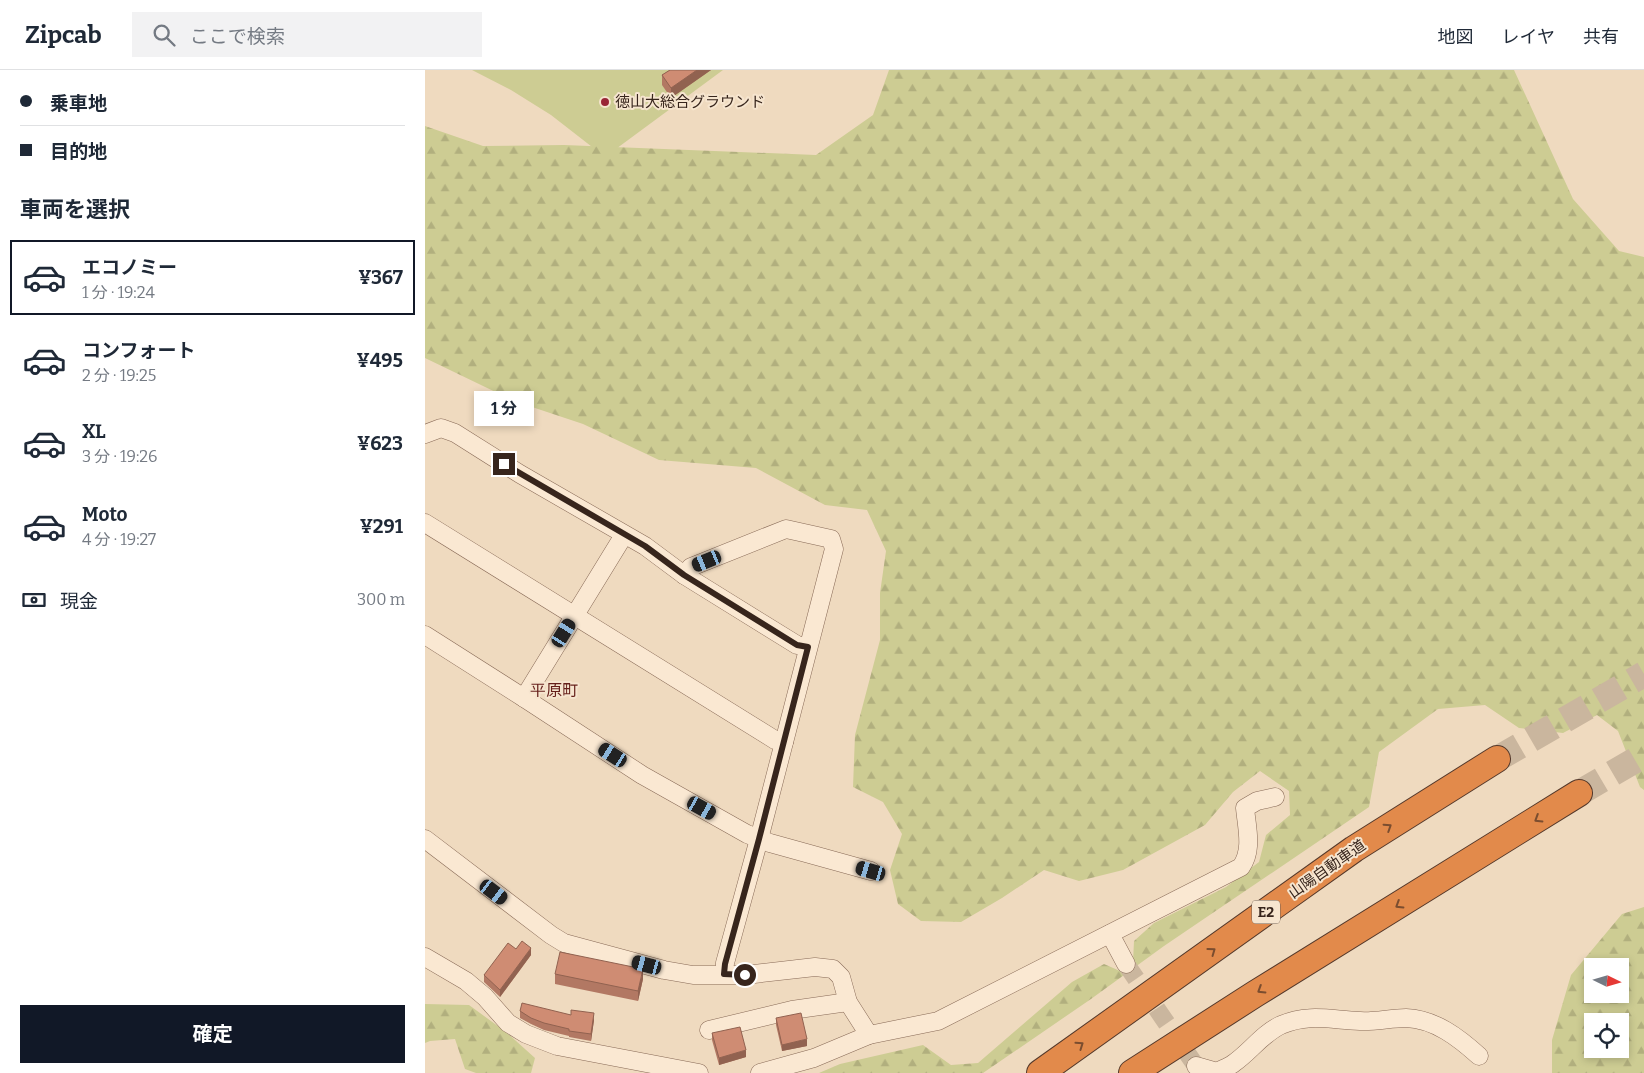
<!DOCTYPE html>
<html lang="ja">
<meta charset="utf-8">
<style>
:root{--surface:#fff;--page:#f2f2f3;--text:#1f2937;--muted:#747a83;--line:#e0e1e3;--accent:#111827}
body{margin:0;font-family:Bitter,"Noto Sans JP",serif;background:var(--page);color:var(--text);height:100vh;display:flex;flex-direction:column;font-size:19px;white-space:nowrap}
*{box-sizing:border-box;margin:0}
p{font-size:16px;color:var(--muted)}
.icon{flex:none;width:28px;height:28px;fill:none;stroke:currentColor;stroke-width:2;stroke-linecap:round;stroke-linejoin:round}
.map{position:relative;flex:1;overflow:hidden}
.panel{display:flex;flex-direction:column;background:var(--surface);width:425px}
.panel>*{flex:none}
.top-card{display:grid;align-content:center;height:110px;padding:0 20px;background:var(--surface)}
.needle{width:32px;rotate:95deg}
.fabs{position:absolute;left:1159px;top:888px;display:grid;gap:10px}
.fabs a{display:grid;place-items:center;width:45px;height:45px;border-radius:0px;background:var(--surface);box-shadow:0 2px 8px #0003;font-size:25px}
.end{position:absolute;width:22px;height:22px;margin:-11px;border:6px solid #37251c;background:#fff;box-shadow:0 0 0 2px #fff}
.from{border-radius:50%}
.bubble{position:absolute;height:35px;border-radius:0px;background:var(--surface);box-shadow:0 2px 8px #0003;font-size:16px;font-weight:700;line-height:35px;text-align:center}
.car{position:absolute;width:15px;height:30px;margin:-15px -8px;border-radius:6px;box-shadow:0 0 4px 1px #0007;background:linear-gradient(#222 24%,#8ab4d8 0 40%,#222 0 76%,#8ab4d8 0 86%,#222 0)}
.top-card b{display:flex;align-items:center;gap:18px;height:48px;font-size:19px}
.top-card b+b{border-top:1px solid var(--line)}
.top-card i{width:12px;height:12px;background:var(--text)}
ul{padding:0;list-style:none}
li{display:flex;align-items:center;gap:15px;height:75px;margin:0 10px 8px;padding:0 10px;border:2px solid transparent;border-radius:0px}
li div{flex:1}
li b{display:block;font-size:19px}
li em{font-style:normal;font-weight:700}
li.on{border-color:var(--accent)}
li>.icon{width:45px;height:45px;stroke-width:1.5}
h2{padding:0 20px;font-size:22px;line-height:60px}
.pay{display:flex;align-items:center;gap:12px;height:55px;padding:0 20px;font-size:19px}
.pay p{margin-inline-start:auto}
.cta{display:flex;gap:10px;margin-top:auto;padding:10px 20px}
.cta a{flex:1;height:58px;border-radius:0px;background:var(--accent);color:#fff;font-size:20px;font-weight:700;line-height:58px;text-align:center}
header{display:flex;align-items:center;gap:30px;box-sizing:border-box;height:70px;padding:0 25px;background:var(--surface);border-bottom:1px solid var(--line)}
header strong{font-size:24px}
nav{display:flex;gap:28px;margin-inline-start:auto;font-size:18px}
.search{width:350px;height:45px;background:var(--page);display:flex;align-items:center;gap:12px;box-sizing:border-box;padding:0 18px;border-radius:0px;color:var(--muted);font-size:19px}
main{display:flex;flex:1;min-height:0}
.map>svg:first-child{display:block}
.grass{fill:#cdcc93}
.forest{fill:url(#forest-firs);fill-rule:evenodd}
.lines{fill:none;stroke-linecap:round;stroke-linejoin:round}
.minor-tunnel{stroke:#cab69e;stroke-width:18;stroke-dasharray:18 9;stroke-linecap:butt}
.highway-tunnel{stroke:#cab69e;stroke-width:26;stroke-dasharray:26 13;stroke-linecap:butt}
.minor-casing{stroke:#886a57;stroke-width:19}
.highway-casing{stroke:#55392b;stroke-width:28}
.minor{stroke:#fae8d2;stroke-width:18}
.highway{stroke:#e28a4b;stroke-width:26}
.wall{fill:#b27863}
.shaded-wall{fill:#916250}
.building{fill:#cf8c73;stroke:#916250}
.oneway{stroke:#7b4d2f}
.route{stroke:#37251c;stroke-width:6}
.poi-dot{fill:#992536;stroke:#f6e5cf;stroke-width:2}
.labels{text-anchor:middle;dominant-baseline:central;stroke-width:4;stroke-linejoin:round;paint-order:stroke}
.shield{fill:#f6e5cf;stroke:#705f52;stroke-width:1}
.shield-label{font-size:14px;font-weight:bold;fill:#37251c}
.poi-label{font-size:15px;fill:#37251c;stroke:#f6e5cf;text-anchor:start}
.street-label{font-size:15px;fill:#37251c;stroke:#f6e5cf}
.neighbourhood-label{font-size:16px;fill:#651f1a;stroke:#f6e5cf}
</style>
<header>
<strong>Zipcab</strong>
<div class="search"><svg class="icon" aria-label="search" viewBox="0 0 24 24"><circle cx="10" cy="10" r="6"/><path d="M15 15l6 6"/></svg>ここで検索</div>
<nav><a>地図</a><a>レイヤ</a><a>共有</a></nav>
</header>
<main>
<section class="panel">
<div class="top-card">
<b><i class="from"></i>乗車地</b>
<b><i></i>目的地</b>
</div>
<h2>車両を選択</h2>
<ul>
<li class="on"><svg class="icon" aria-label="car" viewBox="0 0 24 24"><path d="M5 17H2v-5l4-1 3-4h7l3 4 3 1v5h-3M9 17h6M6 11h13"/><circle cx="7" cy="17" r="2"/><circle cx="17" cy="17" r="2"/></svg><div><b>エコノミー</b><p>1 分 · 19:24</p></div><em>¥367</em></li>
<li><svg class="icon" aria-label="car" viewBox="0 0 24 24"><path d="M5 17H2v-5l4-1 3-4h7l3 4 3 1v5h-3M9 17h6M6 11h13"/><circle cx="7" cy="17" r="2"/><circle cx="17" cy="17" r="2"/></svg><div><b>コンフォート</b><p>2 分 · 19:25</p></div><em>¥495</em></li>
<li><svg class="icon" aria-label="car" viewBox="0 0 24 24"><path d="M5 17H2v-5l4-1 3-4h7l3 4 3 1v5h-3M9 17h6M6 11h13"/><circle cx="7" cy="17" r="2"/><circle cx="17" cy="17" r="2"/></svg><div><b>XL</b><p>3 分 · 19:26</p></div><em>¥623</em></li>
<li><svg class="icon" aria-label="car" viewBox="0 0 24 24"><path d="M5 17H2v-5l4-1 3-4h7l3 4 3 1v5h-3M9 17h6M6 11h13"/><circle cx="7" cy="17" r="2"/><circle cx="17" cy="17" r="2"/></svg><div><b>Moto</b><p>4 分 · 19:27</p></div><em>¥291</em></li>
</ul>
<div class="pay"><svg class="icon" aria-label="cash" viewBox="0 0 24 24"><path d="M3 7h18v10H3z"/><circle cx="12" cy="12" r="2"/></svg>現金<p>300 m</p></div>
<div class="cta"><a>確定</a></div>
</section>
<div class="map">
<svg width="1219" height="1003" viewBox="0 0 1219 1003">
<defs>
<pattern id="forest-firs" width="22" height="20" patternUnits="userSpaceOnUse" patternTransform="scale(1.25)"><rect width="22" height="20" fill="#cdcc93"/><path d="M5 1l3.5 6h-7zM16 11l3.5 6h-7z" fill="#b1af7e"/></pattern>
</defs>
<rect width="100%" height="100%" fill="#efdabf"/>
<polygon class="grass" points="47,0 298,0 180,87 126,45 86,20"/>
<g class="forest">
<polygon points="464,0 1089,0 1148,129 1194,181 1219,187 1219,720 1215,717 1193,661 1172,645 1138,663 1094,658 1060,635 1013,639 954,682 944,737 739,876 666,929 558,1003 394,1003 415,994 498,975 526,995 553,993 647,912 679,894 695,901 708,892 709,871 729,853 801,817 834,792 841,765 865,745 864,721 835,701 808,722 780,755 698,800 654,811 619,800 577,828 536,852 496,851 473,834 465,800 477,764 458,732 428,717 430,665 455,570 455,523 461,481 442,440 400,435 331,398 234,390 158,354 89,331 0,288 0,56 58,76 139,75 391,85 448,45"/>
<path d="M1219,837V1003H1127V970L1146,905L1197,844ZM1195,896V924H1168V896ZM1195,951V979H1168V951Z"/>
<polygon points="0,934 44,935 81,962 110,988 106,1003 51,1003 40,999 30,969 5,971 0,973"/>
</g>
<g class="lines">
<polyline class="minor-tunnel" points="701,894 771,996"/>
<g class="highway-tunnel">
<polyline points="1072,689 1219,604"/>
<polyline points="1154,723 1219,685"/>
</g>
<defs>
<g id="minor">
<polyline points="0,364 16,358 30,363 95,404 220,476 259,505 372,575 383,577"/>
<polyline points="0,453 350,670 359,672"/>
<polyline points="259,505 266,497 361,459 406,469 409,479 334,769 300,893 299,904"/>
<polyline points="0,565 99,628 217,705 322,764 345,773 446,801"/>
<polyline points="99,628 199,465"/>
<polyline points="0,769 126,865 139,873 239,900 268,905 320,905 390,897 408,899 416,907 423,932 444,965"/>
<polyline points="685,864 701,894"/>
<polyline points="0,887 41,911 60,927 83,953 101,964 132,976 274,1003"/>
<polyline points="284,960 367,940 423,932"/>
<path d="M771,996L792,1002C797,999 804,997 809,993C826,981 837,964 856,955C884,943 906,950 935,951C950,952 966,948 981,948C1010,949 1034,968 1054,986"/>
<path d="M335,1003L389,988L444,965L513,951L816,797C828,780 822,759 820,738L832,731L850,727"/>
</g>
<g id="highway">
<polyline points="615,1003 929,779 1072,689"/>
<polyline points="707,1003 830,924 1154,723"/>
</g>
</defs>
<use href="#minor" class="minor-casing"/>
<use href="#highway" class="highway-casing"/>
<use href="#minor" class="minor"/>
<use href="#highway" class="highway"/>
</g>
<g class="wall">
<polygon points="245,0 286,0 246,28 237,15 237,5"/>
<polygon points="91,879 106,885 75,927 59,912 59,905"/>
<polygon points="130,904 218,909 213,931 130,914"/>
<polygon points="95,941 146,945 169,950 166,971 144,967 144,966 119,960 106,954 95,948"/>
<polygon points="351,948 382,976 357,981 351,955"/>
<polygon points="287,963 321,987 294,995 287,970"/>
</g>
<g class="shaded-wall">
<polygon points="272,0 286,0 246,28 246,18"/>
<polygon points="106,878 106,885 75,927 75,920"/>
<polygon points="218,899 218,909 213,931 213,921"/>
<polygon points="169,943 169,950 166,971 166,964"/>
<polygon points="382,969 382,976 357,981 357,975"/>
<polygon points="321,980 321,987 294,995 294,988"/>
</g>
<g class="building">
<polygon points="245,0 272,0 246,18 237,5"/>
<polygon points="97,871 106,878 75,920 59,905 83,873 91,879"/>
<polygon points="135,882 218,899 213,921 130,904"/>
<polygon points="97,933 146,945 146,940 169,943 166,964 144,961 144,959 119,953 106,948 95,941"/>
<polygon points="376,943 382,969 357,975 351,948"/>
<polygon points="315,957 321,980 294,988 287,963"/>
</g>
<defs><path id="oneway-chevron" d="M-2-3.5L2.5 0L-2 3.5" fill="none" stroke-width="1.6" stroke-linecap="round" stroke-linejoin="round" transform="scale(1.25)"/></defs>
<g class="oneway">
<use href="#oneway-chevron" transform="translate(1113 749) rotate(148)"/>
<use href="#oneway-chevron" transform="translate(963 757) rotate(-33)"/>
<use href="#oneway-chevron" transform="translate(974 835) rotate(148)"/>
<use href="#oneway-chevron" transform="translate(787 881) rotate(-36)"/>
<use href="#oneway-chevron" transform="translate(836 920) rotate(148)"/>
<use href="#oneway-chevron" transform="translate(655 975) rotate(-35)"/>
</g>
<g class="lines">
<polyline class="route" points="79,394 220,476 259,505 372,575 383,577 334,769 300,894 299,904 320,905"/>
</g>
<circle class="poi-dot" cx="180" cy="32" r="5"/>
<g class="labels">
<rect class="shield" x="827" y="830.5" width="28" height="23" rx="4"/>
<g class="shield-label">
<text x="841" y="842">E2</text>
</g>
<g class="poi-label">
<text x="190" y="32">徳山大総合グラウンド</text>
</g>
<g class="street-label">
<text transform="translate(902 799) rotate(-35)">山陽自動車道</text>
</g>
<g class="neighbourhood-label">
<text x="129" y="620">平原町</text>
</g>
</g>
</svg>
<div class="fabs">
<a><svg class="needle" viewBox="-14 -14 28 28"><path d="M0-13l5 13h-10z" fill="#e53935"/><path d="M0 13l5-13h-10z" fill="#747a83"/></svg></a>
<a><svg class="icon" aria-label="locate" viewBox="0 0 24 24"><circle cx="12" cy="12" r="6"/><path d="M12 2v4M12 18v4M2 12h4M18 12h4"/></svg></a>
</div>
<i class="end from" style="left:320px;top:905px"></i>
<i class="end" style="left:79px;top:394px"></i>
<div class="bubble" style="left:49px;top:321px;width:60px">1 分</div>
<i class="car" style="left:282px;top:491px;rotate:248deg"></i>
<i class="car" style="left:139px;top:563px;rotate:32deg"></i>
<i class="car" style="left:188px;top:685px;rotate:303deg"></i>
<i class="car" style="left:277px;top:738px;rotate:119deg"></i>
<i class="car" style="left:446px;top:801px;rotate:286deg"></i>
<i class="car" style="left:69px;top:822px;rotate:127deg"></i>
<i class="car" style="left:222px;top:895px;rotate:285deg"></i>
</div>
</main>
